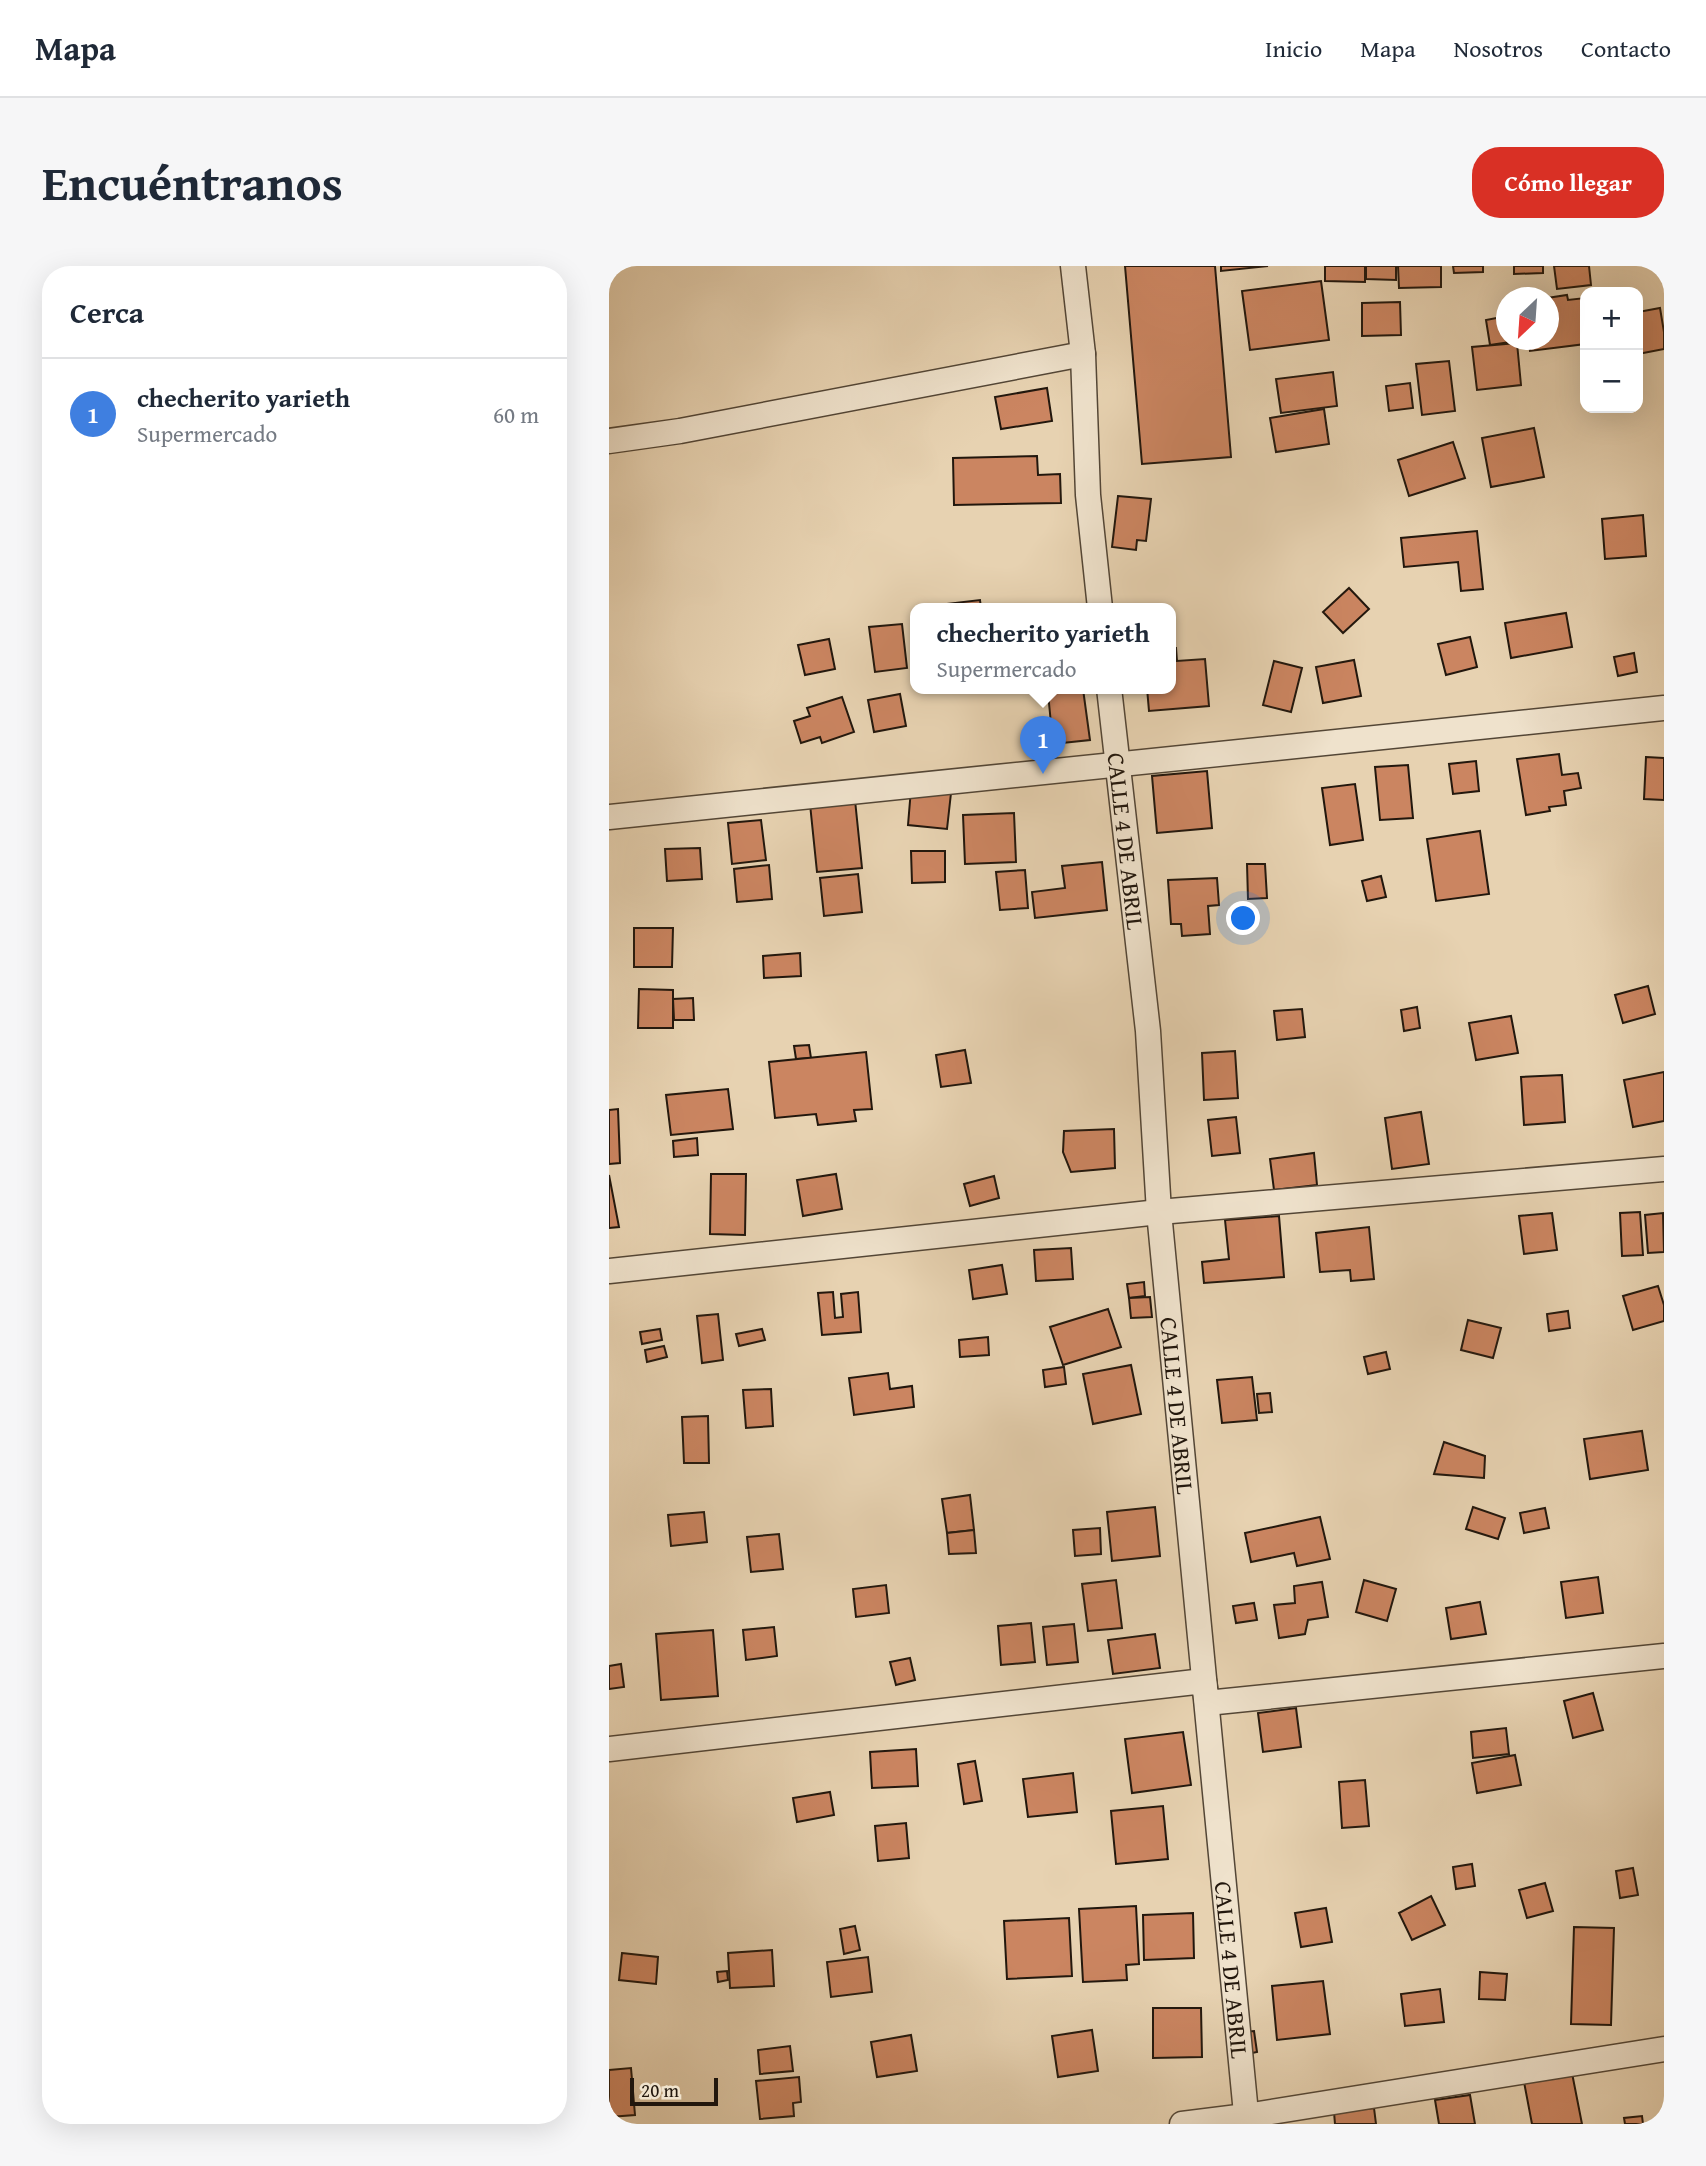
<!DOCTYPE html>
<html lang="es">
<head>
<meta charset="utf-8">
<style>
	body { margin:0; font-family:"Gentium Book Plus",serif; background:#f6f6f7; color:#1f2937 }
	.controls { position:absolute; right:21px; top:21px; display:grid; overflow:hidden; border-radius:14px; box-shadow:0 7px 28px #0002 }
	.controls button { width:63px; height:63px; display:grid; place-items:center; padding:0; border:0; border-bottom:2px solid #e0e1e3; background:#fff; color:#1f2937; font:35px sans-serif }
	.compass { position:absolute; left:887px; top:21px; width:63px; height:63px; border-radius:50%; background:#fff; box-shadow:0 7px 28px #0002; rotate:205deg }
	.scale { position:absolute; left:21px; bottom:18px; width:88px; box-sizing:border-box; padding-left:7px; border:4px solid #22170d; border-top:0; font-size:19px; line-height:24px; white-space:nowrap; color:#22170d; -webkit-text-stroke:5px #efe2cc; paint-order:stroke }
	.you { position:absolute; left:635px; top:653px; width:24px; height:24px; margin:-18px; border:5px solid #fff; border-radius:50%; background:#1a73e8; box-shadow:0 0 0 10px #1a73e833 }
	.badge { display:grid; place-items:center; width:46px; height:46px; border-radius:50%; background:#d93025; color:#fff; font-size:23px; font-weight:700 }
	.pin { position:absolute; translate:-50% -58px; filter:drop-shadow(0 2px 4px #0008) }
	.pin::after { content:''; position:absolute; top:37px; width:24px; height:21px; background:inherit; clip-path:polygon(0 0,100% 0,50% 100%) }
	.popup { position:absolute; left:301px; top:337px; width:266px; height:91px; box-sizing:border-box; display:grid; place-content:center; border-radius:14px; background:#fff; filter:drop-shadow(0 2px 5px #0005); font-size:23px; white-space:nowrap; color:#747a83 }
	.popup b { font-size:26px; color:#1f2937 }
	.popup::after { content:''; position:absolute; left:50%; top:100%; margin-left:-14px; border:14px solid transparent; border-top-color:#fff }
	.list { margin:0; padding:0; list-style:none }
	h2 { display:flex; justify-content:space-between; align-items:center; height:91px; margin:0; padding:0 28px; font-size:30px }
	h2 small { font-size:23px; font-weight:400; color:#747a83 }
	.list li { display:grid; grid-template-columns:46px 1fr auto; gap:21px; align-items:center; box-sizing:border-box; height:112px; padding:0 28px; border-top:2px solid #e0e1e3 }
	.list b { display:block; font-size:26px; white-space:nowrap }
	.list p { margin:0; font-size:23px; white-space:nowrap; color:#747a83 }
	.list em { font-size:23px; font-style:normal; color:#747a83 }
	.map { position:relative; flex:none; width:1055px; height:1858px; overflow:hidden; border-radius:28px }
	header { display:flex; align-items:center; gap:42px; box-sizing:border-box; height:98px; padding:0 35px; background:#fff; border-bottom:2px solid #e0e1e3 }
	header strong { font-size:33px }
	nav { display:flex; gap:38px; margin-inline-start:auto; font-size:24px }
	.intro { display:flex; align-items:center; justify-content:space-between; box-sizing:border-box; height:168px; padding:0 42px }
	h1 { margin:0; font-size:49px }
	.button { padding:18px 32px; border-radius:28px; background:#d93025; color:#fff; font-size:24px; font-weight:700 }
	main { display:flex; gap:42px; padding:0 42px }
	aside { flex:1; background:#fff; border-radius:28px; box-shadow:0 7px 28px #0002 }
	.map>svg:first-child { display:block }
</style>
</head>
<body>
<header>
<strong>Mapa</strong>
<nav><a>Inicio</a><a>Mapa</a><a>Nosotros</a><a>Contacto</a></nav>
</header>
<div class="intro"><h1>Encuéntranos</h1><a class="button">Cómo llegar</a></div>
<main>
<aside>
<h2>Cerca<small></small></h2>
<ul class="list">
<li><span class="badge" style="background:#3f7fe0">1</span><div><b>checherito yarieth</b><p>Supermercado</p></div><em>60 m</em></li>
</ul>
</aside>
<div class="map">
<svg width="1055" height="1858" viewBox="0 0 1055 1858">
	<rect width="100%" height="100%" fill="#e7d2b1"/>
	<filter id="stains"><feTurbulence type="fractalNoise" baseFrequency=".00286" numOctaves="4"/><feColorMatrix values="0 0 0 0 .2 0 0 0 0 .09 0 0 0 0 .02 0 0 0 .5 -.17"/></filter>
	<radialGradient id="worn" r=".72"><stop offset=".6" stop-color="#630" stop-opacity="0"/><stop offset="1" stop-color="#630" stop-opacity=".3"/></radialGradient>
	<g fill="#cb8561" stroke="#22170d" stroke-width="2">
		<polygon points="516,0 606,0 622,191 533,198"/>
		<polygon points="612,0 659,0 612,5"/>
		<polygon points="716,0 756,0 756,16 716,15"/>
		<polygon points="757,0 787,0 787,14 757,13"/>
		<polygon points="789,0 832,0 832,21 790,22"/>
		<polygon points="844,0 874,0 874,6 845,7"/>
		<polygon points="905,0 934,0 934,7 905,8"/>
		<polygon points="945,0 980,0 982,19 948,23"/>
		<polygon points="712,15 720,74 641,84 633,25"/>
		<polygon points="958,29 959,34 976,32 976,78 921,85 920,74 940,74 940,32 938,32"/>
		<polygon points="791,36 792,69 753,70 753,37"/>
		<polygon points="1051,42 1055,66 1055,83 1029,88 1029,46"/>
		<polygon points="898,50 898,74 908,75 881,79 877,54"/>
		<polygon points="908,77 912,119 868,124 863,81"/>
		<polygon points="840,95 846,145 813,149 807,98"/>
		<polygon points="724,106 728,140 672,147 667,113"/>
		<polygon points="801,117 804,142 780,145 777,120"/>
		<polygon points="438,122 443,155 392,163 386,131"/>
		<polygon points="715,143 720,178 667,186 661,152"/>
		<polygon points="925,162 935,211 882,221 873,172"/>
		<polygon points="844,176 856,212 800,230 789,194"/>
		<polygon points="428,190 429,209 451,208 452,237 345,239 344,192"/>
		<polygon points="509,230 542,233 537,275 528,274 527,284 503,281"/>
		<polygon points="1034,249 1037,290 996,293 993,253"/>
		<polygon points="868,265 874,323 852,325 849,296 795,301 792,272"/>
		<polygon points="740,322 760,343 734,367 714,346"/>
		<polygon points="371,334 372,342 321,342 320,340"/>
		<polygon points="957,347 963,381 902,392 896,357"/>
		<polygon points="293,358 298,402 266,406 260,361"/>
		<polygon points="861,371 868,401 837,409 829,378"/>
		<polygon points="220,373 226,403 196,409 189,379"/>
		<polygon points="562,382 567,382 568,395 596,393 600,440 540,445 538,422 562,422"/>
		<polygon points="1025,387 1028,406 1009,410 1005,391"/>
		<polygon points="745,394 752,430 714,437 707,401"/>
		<polygon points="665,395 693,402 682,446 654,439"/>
		<polygon points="474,423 481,474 444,478 439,427"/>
		<polygon points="291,428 297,460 265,466 259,434"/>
		<polygon points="233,431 245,466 213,477 211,471 192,477 185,455 201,450 198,442"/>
		<polygon points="950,488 953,509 969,507 972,522 955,525 957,539 940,541 941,545 917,549 908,493"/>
		<polygon points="1037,491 1055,492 1055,534 1035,533"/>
		<polygon points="867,495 870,525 844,528 840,498"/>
		<polygon points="799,499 804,552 771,554 766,501"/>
		<polygon points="598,505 603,562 548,567 543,510"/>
		<polygon points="746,518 754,574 721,579 713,522"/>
		<polygon points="302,523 342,527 338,563 299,559"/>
		<polygon points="246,534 253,602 208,606 201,538"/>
		<polygon points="405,547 407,596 356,598 354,549"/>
		<polygon points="152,554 157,594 123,598 119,557"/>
		<polygon points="871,565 880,628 827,635 818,573"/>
		<polygon points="91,582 93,613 58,615 56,583"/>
		<polygon points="302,585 336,585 336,616 303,617"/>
		<polygon points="493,596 498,644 426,652 423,626 456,622 453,600"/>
		<polygon points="638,598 656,598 658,632 639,633"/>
		<polygon points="160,599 163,633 128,636 125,603"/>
		<polygon points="416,604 419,642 391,644 387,606"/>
		<polygon points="249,608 253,646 215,650 211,612"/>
		<polygon points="772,610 777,631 758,635 753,615"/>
		<polygon points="608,612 610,639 599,640 601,668 573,670 572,658 562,658 559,614"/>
		<polygon points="25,662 64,662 63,701 25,701"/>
		<polygon points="191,687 192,710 155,712 154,690"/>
		<polygon points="1039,720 1046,748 1014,757 1006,729"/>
		<polygon points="30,723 64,724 64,762 29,762"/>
		<polygon points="84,732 85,754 65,754 64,733"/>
		<polygon points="808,741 811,762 795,765 792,744"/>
		<polygon points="693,743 696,771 668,774 665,745"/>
		<polygon points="902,750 909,787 867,794 860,757"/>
		<polygon points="200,779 202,792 187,793 185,780"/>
		<polygon points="356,784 362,817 332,821 327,789"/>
		<polygon points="626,785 629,832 595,834 593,787"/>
		<polygon points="257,786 263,843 245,844 247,855 209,859 207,848 166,852 160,796"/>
		<polygon points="1055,806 1055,855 1024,861 1015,814"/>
		<polygon points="953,809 956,856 915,859 912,811"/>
		<polygon points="119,823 124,863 62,869 57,829"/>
		<polygon points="9,843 11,897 0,898 0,844"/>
		<polygon points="812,846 820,898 783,903 776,852"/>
		<polygon points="627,851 631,887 603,890 599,854"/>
		<polygon points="505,863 506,902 462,906 454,886 455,865"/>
		<polygon points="88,872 89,889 65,891 64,875"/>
		<polygon points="705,887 708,919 665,924 661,893"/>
		<polygon points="102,908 137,908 136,969 101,968"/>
		<polygon points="227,908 233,943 194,950 188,914"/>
		<polygon points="0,909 10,961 0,962"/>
		<polygon points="385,910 390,932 361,940 355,918"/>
		<polygon points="1031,946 1034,989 1013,990 1011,947"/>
		<polygon points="943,947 948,984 915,988 910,950"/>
		<polygon points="1054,947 1055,986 1039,987 1036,949"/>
		<polygon points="670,950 675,1011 595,1017 593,996 620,993 616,954"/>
		<polygon points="760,961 765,1013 742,1015 741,1004 711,1006 707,967"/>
		<polygon points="462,982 464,1013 427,1015 425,984"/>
		<polygon points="393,999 398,1028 364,1033 360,1004"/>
		<polygon points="535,1016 536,1030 520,1032 518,1018"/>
		<polygon points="1049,1020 1055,1039 1055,1055 1024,1064 1014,1030"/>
		<polygon points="224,1026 226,1052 234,1051 232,1028 249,1026 252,1066 213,1069 209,1027"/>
		<polygon points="541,1031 543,1051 522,1052 520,1032"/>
		<polygon points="499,1043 512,1081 454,1099 441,1061"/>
		<polygon points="959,1045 961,1062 940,1065 938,1048"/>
		<polygon points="109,1048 114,1094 93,1097 88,1050"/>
		<polygon points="859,1054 892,1062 884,1092 852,1084"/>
		<polygon points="51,1063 53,1074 33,1078 31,1066"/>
		<polygon points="153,1063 156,1074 130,1080 127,1068"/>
		<polygon points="379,1071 380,1089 351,1091 350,1074"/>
		<polygon points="55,1080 58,1091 38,1096 36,1084"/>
		<polygon points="777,1086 781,1103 759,1108 755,1091"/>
		<polygon points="522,1099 532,1148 484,1158 474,1108"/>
		<polygon points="455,1101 457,1118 436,1121 434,1104"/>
		<polygon points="279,1107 281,1123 303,1120 305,1141 245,1149 240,1112"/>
		<polygon points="643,1111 648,1154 613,1157 608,1114"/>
		<polygon points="162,1123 164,1160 137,1162 134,1124"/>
		<polygon points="661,1127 663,1146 650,1147 648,1128"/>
		<polygon points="99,1150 100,1197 75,1197 73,1151"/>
		<polygon points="1033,1165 1039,1204 981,1213 975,1173"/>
		<polygon points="835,1176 876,1190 875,1212 825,1208"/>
		<polygon points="361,1229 365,1264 338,1267 333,1233"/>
		<polygon points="546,1241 551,1290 503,1295 498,1246"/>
		<polygon points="864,1241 896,1252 889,1273 857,1263"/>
		<polygon points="936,1242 940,1262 915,1267 911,1247"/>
		<polygon points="95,1246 98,1276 62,1280 59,1249"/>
		<polygon points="711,1251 721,1293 688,1300 685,1287 642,1296 636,1267"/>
		<polygon points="491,1262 492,1288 466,1290 464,1264"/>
		<polygon points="365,1264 367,1287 340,1288 338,1267"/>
		<polygon points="170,1268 174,1303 142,1306 138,1271"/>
		<polygon points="989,1311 994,1347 957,1352 952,1316"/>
		<polygon points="507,1314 513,1362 479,1365 473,1318"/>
		<polygon points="755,1314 787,1323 778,1355 747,1346"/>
		<polygon points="713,1316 719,1351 699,1354 696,1368 670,1372 665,1339 686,1337 685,1320"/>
		<polygon points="277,1319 280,1347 247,1351 244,1323"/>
		<polygon points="871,1336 877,1368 842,1373 837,1342"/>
		<polygon points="645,1337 648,1354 627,1357 624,1340"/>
		<polygon points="422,1357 426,1396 392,1399 389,1360"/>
		<polygon points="465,1358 469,1396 438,1399 434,1361"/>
		<polygon points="165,1361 168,1390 137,1394 134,1364"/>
		<polygon points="104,1364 109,1430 52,1434 47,1368"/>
		<polygon points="546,1368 551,1402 504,1408 499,1374"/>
		<polygon points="301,1392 306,1414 287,1419 281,1396"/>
		<polygon points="12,1398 15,1421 0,1423 0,1400"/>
		<polygon points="984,1427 994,1464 964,1472 955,1435"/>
		<polygon points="687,1442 692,1481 654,1486 649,1447"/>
		<polygon points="897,1462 900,1488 864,1492 862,1466"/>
		<polygon points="574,1466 582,1519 523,1527 516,1473"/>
		<polygon points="307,1483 309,1520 263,1522 261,1486"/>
		<polygon points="906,1489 912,1519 868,1527 863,1497"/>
		<polygon points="366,1495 373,1535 355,1538 349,1498"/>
		<polygon points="464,1507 468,1546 419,1551 414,1513"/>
		<polygon points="756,1514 760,1560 733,1562 730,1516"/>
		<polygon points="221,1526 225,1549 188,1556 184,1532"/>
		<polygon points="554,1540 559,1593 507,1598 502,1545"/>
		<polygon points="297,1557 300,1592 269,1595 266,1560"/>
		<polygon points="863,1598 866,1620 847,1623 844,1601"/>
		<polygon points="1024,1602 1029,1629 1011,1632 1007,1605"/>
		<polygon points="936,1617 944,1645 918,1652 910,1624"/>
		<polygon points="822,1630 836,1659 803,1674 790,1647"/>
		<polygon points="527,1640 530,1698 517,1699 518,1714 474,1716 470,1643"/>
		<polygon points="717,1642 723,1676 692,1681 686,1647"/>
		<polygon points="584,1647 585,1692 535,1694 534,1649"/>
		<polygon points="460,1652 463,1710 398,1713 395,1655"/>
		<polygon points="246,1660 251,1684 235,1688 231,1663"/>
		<polygon points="965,1661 1005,1662 1002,1759 962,1758"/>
		<polygon points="163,1684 165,1720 121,1722 119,1687"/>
		<polygon points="13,1687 49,1691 47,1718 10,1714"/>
		<polygon points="259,1691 263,1726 222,1731 218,1696"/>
		<polygon points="118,1705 119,1714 109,1716 108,1706"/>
		<polygon points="871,1706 898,1708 896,1734 870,1733"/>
		<polygon points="714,1715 721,1768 668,1774 663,1720"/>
		<polygon points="831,1723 835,1756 796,1760 792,1728"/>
		<polygon points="544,1742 592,1742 593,1791 544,1792"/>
		<polygon points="483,1764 489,1805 449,1811 443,1770"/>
		<polygon points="645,1765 648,1786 638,1788 635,1766"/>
		<polygon points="302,1769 308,1805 268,1811 262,1776"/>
		<polygon points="181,1780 184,1805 151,1808 149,1784"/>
		<polygon points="22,1802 26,1849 0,1851 0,1804"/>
		<polygon points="963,1807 973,1858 923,1858 915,1816"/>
		<polygon points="190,1811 192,1836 184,1837 185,1850 151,1853 147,1815"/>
		<polygon points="861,1829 866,1858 830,1858 826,1834"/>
		<polygon points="765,1842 767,1858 726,1858 725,1846"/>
		<polygon points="1033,1850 1034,1858 1016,1858 1015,1852"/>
	</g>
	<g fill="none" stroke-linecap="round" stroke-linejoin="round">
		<defs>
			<g id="street">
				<polyline points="464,0 474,88 479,229 491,342"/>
				<polyline points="0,175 71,165 474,88"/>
				<path id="s1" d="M500,422L539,765L550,946L638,1858"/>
				<polyline points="0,551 1055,442"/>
				<polyline points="0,1005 550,946 1055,903"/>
				<polyline points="0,1483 595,1415 598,1437 1055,1390"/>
				<polyline points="573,1858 637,1850 1055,1783"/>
			</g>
		</defs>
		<use href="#street" stroke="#534636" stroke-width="27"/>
		<use href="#street" stroke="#efe2cc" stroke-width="24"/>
	</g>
	<g text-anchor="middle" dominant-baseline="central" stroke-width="5" stroke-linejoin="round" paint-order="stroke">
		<g font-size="24" fill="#22170d" stroke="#efe2cc">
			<text stroke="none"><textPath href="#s1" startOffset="154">CALLE 4 DE ABRIL</textPath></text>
			<text stroke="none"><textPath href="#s1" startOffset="721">CALLE 4 DE ABRIL</textPath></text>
			<text stroke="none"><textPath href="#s1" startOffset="1288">CALLE 4 DE ABRIL</textPath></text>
		</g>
	</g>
	<rect width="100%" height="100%" filter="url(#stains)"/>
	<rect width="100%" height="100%" fill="url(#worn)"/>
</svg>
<div class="controls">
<button>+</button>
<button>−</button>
</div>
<svg class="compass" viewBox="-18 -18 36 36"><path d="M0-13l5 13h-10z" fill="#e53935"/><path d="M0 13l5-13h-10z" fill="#747a83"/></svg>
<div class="scale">20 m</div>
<div class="you"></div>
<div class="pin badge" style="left:434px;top:508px;background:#3f7fe0">1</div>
<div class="popup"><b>checherito yarieth</b>Supermercado</div>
</div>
</main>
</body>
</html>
